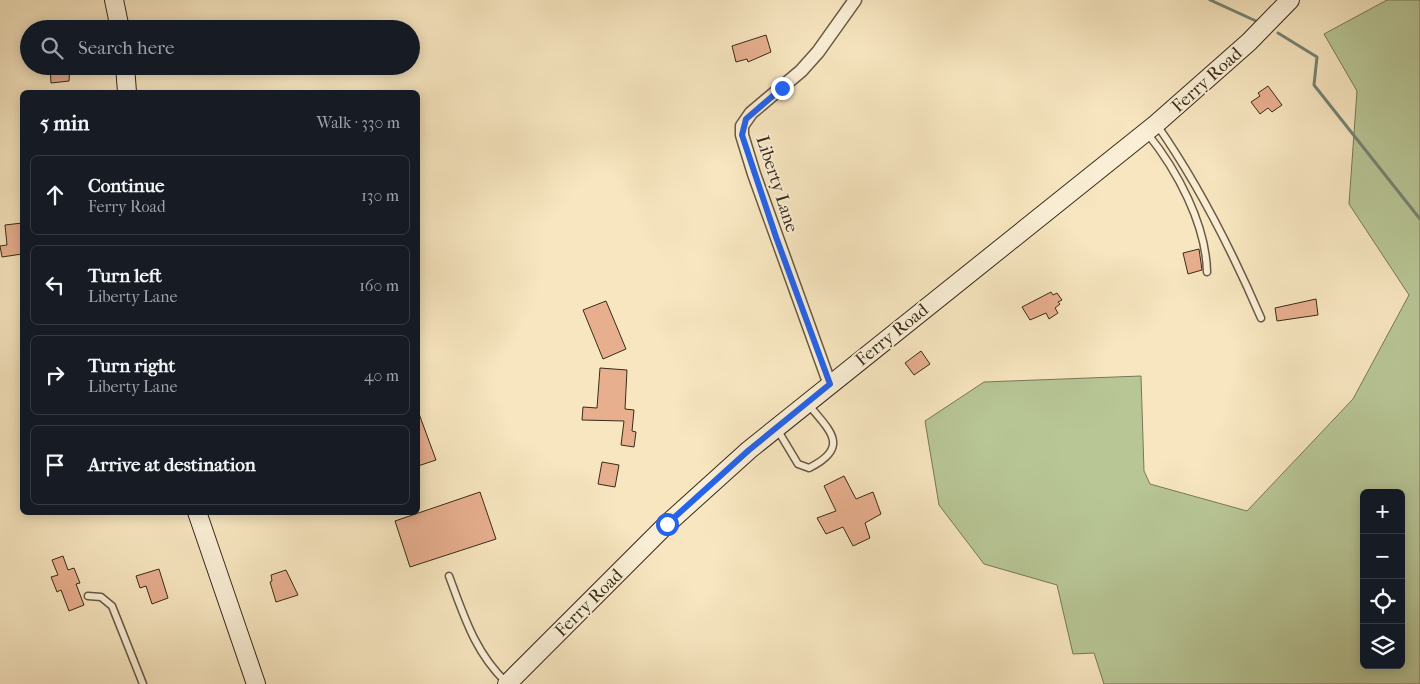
<!DOCTYPE html>
<html lang="en">
<head>
<meta charset="utf-8">
<style>
	body { margin:0; font-family:"IM FELL French Canon",serif; background:#242831; color:#f1f3f6 }
	.controls { position:absolute; right:15px; bottom:15px; display:grid; overflow:hidden; border-radius:8px; box-shadow:0 2px 12px #0003 }
	.controls button { width:45px; height:45px; display:grid; place-items:center; padding:0; border:0; border-bottom:1px solid #363941; background:#171b24; color:#f1f3f6; font:25px sans-serif }
	.stop { position:absolute; width:15px; height:15px; margin:-11px; border:4px solid #2563eb; border-radius:50%; background:#fff }
	.stop.end { background:#2563eb; border-color:#fff; box-shadow:0 1px 5px #0008 }
	.list { margin:0; padding:0; list-style:none }
	h2 { display:flex; justify-content:space-between; align-items:center; height:65px; margin:0; padding:0 20px; font-size:21px }
	h2 small { font-size:16px; font-weight:400; color:#9ea1a6 }
	.list li { display:grid; grid-template-columns:32px 1fr auto; gap:15px; align-items:center; box-sizing:border-box; height:80px; margin:0 10px 10px; padding:0 10px; border:1px solid #363941; border-radius:8px }
	.list b { display:block; font-size:19px; white-space:nowrap }
	.list p { margin:0; font-size:16px; white-space:nowrap; color:#9ea1a6 }
	.list em { font-size:16px; font-style:normal; color:#9ea1a6 }
	.icon { flex:none; width:28px; height:28px; fill:none; stroke:currentColor; stroke-width:2; stroke-linecap:round; stroke-linejoin:round }
	.map { position:relative; flex:none; width:1420px; height:684px; overflow:hidden }
	.search { position:absolute; background:#171b24; box-shadow:0 2px 12px #0003; left:20px; top:20px; width:400px; height:55px; display:flex; align-items:center; gap:12px; box-sizing:border-box; padding:0 18px; border-radius:28px; color:#9ea1a6; font-size:19px }
	.panel { position:absolute; background:#171b24; box-shadow:0 2px 12px #0003; left:20px; top:90px; width:400px; height:425px; border-radius:8px }
	.map>svg:first-child { display:block }
</style>
</head>
<body>
<div class="map">
<svg width="1420" height="684" viewBox="0 0 1420 684">
	<rect width="100%" height="100%" fill="#f7e6c0"/>
	<filter id="stains"><feTurbulence type="fractalNoise" baseFrequency=".004" numOctaves="4"/><feColorMatrix values="0 0 0 0 .2 0 0 0 0 .09 0 0 0 0 .02 0 0 0 .5 -.17"/></filter>
	<radialGradient id="worn" r=".72"><stop offset=".6" stop-color="#630" stop-opacity="0"/><stop offset="1" stop-color="#630" stop-opacity=".3"/></radialGradient>
	<path fill="#b8c696" stroke="#787858" fill-rule="evenodd" d="M1387,0H1420V684H1104L1094,653L1073,654L1057,585L984,564L939,505L925,421L984,382L1141,376L1144,471L1150,484L1247,511L1353,399L1409,295L1349,204L1357,91L1324,34ZM1364,493H1401V665H1364Z"/>
	<g fill="none" stroke-linecap="round" stroke-linejoin="round">
		<g stroke="#758474" stroke-width="3">
			<polyline points="1210,0 1256,21"/>
			<polyline points="1278,33 1317,57 1314,85 1420,219"/>
		</g>
	</g>
	<g fill="#e8af8f" stroke="#392b19">
		<polygon points="766,35 771,52 748,62 747,59 736,62 732,46"/>
		<polygon points="50,66 70,66 69,81 51,83"/>
		<polygon points="1268,86 1282,105 1272,112 1268,108 1260,114 1251,102 1260,96 1258,93"/>
		<polygon points="22,223 22,254 2,257 0,246 7,245 5,225"/>
		<polygon points="1199,249 1202,270 1188,274 1183,253"/>
		<polygon points="1051,292 1053,295 1057,293 1062,300 1058,302 1060,304 1055,308 1058,313 1049,319 1046,313 1030,320 1022,307"/>
		<polygon points="1316,299 1318,315 1277,321 1275,308"/>
		<polygon points="606,301 626,349 603,359 583,310"/>
		<polygon points="921,351 930,364 914,375 905,363"/>
		<polygon points="600,368 627,370 625,409 634,410 632,431 636,432 634,447 621,445 624,421 582,420 583,407 597,408"/>
		<polygon points="418,411 436,460 418,466"/>
		<polygon points="602,462 619,465 615,487 598,484"/>
		<polygon points="844,476 856,499 873,492 881,514 865,523 870,538 853,546 843,527 826,534 817,518 836,511 824,486"/>
		<polygon points="480,492 496,539 410,567 395,521"/>
		<polygon points="63,556 68,570 74,568 80,583 76,584 84,605 69,611 61,590 57,592 51,577 58,575 52,560"/>
		<polygon points="159,569 168,598 152,604 146,586 140,588 136,576"/>
		<polygon points="286,570 298,595 276,602 270,582 272,581 271,575"/>
	</g>
	<g fill="none" stroke-linecap="round" stroke-linejoin="round">
		<defs>
			<g id="lane">
				<path d="M1157,125C1199,185 1232,251 1261,318"/>
				<path d="M1147,133C1177,170 1206,224 1207,272"/>
				<path d="M777,429L798,464L809,468C851,447 830,431 808,404"/>
				<path d="M449,576C464,616 475,653 507,683"/>
				<polyline points="88,596 101,597 112,606 143,684"/>
			</g>
			<polyline id="street" points="830,385 754,174 742,135 742,126 751,113 801,71 818,52 855,0"/>
			<g id="secondary">
				<polyline points="114,0 120,29"/>
				<polyline points="125,66 127,92"/>
				<polyline points="197,512 256,684"/>
				<polyline points="507,684 667,524 749,450 1156,124 1249,42 1290,0"/>
			</g>
		</defs>
		<use href="#lane" stroke="#685a43" stroke-width="9"/>
		<use href="#street" stroke="#685a43" stroke-width="15"/>
		<use href="#secondary" stroke="#392b19" stroke-width="20"/>
		<use href="#lane" stroke="#faefd6" stroke-width="6"/>
		<use href="#street" stroke="#faefd6" stroke-width="12"/>
		<use href="#secondary" stroke="#faefd6" stroke-width="18"/>
	</g>
	<g fill="none" stroke-linecap="round" stroke-linejoin="round">
		<polyline stroke="#2563eb" stroke-width="6" points="667,524 749,450 830,384 776,237 742,135 746,119 782,88"/>
	</g>
	<g text-anchor="middle" dominant-baseline="central" stroke-width="4" stroke-linejoin="round" paint-order="stroke">
		<g font-size="18" fill="#392b19" stroke="#faefd6">
			<text transform="translate(1207 80) rotate(-42)">Ferry Road</text>
			<text transform="translate(777 184) rotate(72)">Liberty Lane</text>
			<text transform="translate(892 335) rotate(-39)">Ferry Road</text>
			<text transform="translate(589 603) rotate(-45)">Ferry Road</text>
		</g>
	</g>
	<rect width="100%" height="100%" filter="url(#stains)"/>
	<rect width="100%" height="100%" fill="url(#worn)"/>
</svg>
<div class="controls">
<button>+</button>
<button>−</button>
<button><svg class="icon" aria-label="locate" viewBox="0 0 24 24"><circle cx="12" cy="12" r="6"/><path d="M12 2v4M12 18v4M2 12h4M18 12h4"/></svg></button>
<button><svg class="icon" aria-label="layers" viewBox="0 0 24 24"><path d="M12 4l9 5-9 5-9-5zM3 14l9 5 9-5"/></svg></button>
</div>
<div class="stop" style="left:667px;top:524px"></div>
<div class="stop end" style="left:782px;top:88px"></div>
<div class="search"><svg class="icon" aria-label="search" viewBox="0 0 24 24"><circle cx="10" cy="10" r="6"/><path d="M15 15l6 6"/></svg>Search here</div>
<section class="panel">
<h2>5 min<small>Walk · 330 m</small></h2>
<ul class="list">
<li><svg class="icon" aria-label="ahead" viewBox="0 0 24 24"><path d="M12 20V5M6 11l6-6 6 6"/></svg><div><b>Continue</b><p>Ferry Road</p></div><em>130 m</em></li>
<li><svg class="icon" aria-label="left" viewBox="0 0 24 24"><path d="M17 20v-9H6M10 6l-5 5 5 5"/></svg><div><b>Turn left</b><p>Liberty Lane</p></div><em>160 m</em></li>
<li><svg class="icon" aria-label="right" viewBox="0 0 24 24"><path d="M7 20v-9h11M14 6l5 5-5 5"/></svg><div><b>Turn right</b><p>Liberty Lane</p></div><em>40 m</em></li>
<li><svg class="icon" aria-label="arrive" viewBox="0 0 24 24"><path d="M6 21V4h12l-3 4 3 4H6"/></svg><div><b>Arrive at destination</b></div></li>
</ul>
</section>
</div>
</body>
</html>
